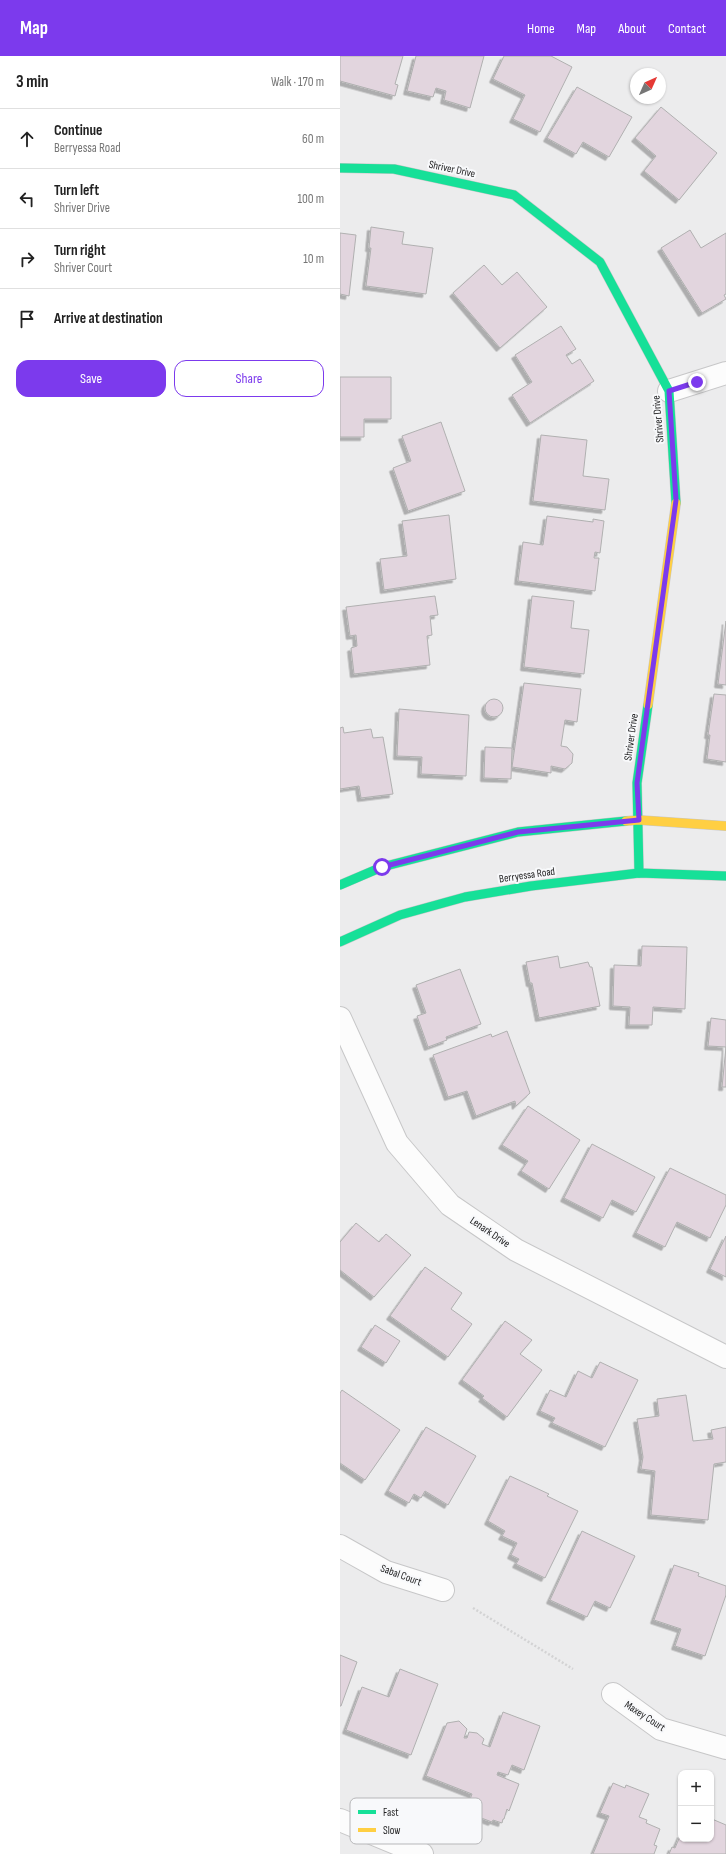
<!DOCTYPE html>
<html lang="en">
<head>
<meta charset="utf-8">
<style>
	body { margin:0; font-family:"Sofia Sans Condensed",sans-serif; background:#f6f6f6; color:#222 }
	.controls { position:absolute; right:12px; bottom:12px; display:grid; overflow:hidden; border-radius:8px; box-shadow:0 1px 3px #0004 }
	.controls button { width:36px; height:36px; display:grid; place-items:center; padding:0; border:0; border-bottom:1px solid #e0e0e0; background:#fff; color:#222; font:20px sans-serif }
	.compass { position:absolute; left:290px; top:12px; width:36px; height:36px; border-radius:50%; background:#fff; box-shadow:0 1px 3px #0004; rotate:45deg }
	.stop { position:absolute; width:12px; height:12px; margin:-9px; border:3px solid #7c3aed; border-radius:50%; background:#fff }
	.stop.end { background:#7c3aed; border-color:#fff; box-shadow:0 1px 4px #0008 }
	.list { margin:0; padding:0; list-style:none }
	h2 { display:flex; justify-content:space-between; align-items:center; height:52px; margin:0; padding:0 16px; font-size:17px }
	h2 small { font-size:13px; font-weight:400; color:#767676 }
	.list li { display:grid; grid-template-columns:26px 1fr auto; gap:12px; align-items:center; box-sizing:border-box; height:60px; padding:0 16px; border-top:1px solid #e0e0e0 }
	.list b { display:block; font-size:15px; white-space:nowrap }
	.list p { margin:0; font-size:13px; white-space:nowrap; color:#767676 }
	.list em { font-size:13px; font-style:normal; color:#767676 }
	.actions { display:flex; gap:8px; padding:12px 16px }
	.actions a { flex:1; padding:9px 0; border:1px solid #7c3aed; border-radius:12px; text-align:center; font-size:14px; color:#7c3aed }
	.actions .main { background:#7c3aed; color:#fff }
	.icon { flex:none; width:22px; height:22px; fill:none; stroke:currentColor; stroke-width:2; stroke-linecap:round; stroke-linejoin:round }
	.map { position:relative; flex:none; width:386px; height:1798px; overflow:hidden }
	header { display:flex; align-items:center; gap:24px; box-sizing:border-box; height:56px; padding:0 20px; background:#7c3aed; color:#fff }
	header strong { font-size:19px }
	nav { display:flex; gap:22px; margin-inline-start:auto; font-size:14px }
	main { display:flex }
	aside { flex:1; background:#fff }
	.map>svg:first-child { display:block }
</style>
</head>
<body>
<header>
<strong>Map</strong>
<nav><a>Home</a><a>Map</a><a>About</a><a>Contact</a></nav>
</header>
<main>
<aside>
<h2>3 min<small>Walk · 170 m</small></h2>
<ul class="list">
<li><svg class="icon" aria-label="ahead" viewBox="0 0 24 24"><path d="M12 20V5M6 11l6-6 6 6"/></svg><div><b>Continue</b><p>Berryessa Road</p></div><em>60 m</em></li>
<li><svg class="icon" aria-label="left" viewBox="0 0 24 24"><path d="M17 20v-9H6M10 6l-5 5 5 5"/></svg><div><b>Turn left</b><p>Shriver Drive</p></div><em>100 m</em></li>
<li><svg class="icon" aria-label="right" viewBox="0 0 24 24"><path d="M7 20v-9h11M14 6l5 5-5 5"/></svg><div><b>Turn right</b><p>Shriver Court</p></div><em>10 m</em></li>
<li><svg class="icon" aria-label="arrive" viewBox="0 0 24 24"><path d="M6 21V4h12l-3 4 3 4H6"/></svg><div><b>Arrive at destination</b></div></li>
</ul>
<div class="actions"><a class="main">Save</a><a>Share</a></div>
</aside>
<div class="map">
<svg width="386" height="1798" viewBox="0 0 386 1798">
	<defs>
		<filter id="shadow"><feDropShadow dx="-3.5" dy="3.5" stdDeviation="0" flood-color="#0004"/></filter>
	</defs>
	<rect width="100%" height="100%" fill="#ececed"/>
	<g fill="#e2d5de" stroke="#b0b0b0" filter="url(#shadow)">
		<polygon points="0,0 63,0 55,28 58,29 55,40 0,25"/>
		<polygon points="76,0 144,0 130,52 104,44 106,35 96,32 93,41 67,35"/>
		<polygon points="164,0 211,0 232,11 200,76 173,63 185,39 153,23"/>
		<polygon points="237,31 292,61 269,101 243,86 236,98 207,82"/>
		<polygon points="321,51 377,97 339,144 304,115 316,100 295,82"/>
		<polygon points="31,171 64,176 62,188 93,192 86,238 26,230 31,192 29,192"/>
		<polygon points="350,174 361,192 386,177 386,238 384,239 386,243 362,257 321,192"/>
		<polygon points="0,177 16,179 9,240 0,238"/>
		<polygon points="144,209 162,229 177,216 207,251 160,292 113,237"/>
		<polygon points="221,270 236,293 226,299 232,308 240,303 254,325 190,367 172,339 192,326 175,299"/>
		<polygon points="0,321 51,321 51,363 24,363 24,381 0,381"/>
		<polygon points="101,366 125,435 68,455 53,412 71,405 62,380"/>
		<polygon points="201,379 247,384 243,420 269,423 265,454 193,445"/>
		<polygon points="109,459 116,523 44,534 40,503 67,500 62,465"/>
		<polygon points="207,460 253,466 253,463 264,465 260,497 255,496 254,502 259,502 255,535 178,525 183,486 203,489"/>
		<polygon points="95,540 98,559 90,560 92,579 87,580 90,609 14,618 11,592 17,590 16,579 10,580 6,551"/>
		<polygon points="192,540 234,545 231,572 249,574 244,618 184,611"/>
		<polygon points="386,565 386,629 378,628"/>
		<polygon points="184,627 241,633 237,666 225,664 221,690 227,691 233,698 232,707 225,713 211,710 211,717 172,711"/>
		<polygon points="374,638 386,639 386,706 367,703 370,679 368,679"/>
		<circle cx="154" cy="652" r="9"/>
		<polygon points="59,653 129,659 126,720 81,718 82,701 57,700"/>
		<polygon points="3,671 4,677 31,673 33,682 43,681 53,738 21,742 19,730 0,733 0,672"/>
		<polygon points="145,691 172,692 171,723 144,722"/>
		<polygon points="302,890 347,891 345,953 313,951 312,969 289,969 290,951 273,950 274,909 301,910"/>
		<polygon points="218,900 220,912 248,906 250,911 252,911 260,950 199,962 192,927 190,927 186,906"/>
		<polygon points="120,913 141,968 106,981 107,984 88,991 77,960 86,957 76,929"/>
		<polygon points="371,962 386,964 386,1031 382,1031 386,991 368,990"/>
		<polygon points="167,975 190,1037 176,1050 175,1045 136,1060 127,1035 108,1041 93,999 151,978 152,981"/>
		<polygon points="188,1050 240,1084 209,1133 181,1115 188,1105 162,1089"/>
		<polygon points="252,1088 315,1121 296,1156 272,1144 263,1162 224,1142"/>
		<polygon points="330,1112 386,1139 386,1149 370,1182 337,1166 325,1191 296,1177"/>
		<polygon points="16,1167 39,1186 46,1178 71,1199 34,1241 0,1214 0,1186"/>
		<polygon points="386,1180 386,1221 370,1213"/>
		<polygon points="85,1211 122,1237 111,1253 132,1268 108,1301 50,1260"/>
		<polygon points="165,1265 192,1284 180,1298 202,1314 167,1361 142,1342 144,1340 122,1324"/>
		<polygon points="35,1269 60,1285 46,1307 21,1291"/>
		<polygon points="260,1306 298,1324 265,1391 212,1367 215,1362 200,1355 210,1334 226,1341 238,1315 252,1322"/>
		<polygon points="2,1334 60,1374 25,1424 0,1407 0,1337"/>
		<polygon points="346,1339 353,1385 373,1383 371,1374 386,1371 386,1406 374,1408 368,1464 311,1459 315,1415 301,1413 303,1401 297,1363 319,1360 317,1343"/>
		<polygon points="86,1371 136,1400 108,1449 85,1435 81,1442 74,1438 69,1447 48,1435"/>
		<polygon points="170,1420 209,1438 207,1440 238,1455 205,1522 176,1508 179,1503 171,1499 177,1487 162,1480 165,1475 148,1465"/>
		<polygon points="242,1475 295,1500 270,1552 255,1545 247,1561 210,1544"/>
		<polygon points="334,1509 359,1517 358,1520 386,1530 386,1539 365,1600 335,1590 341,1573 314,1564"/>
		<polygon points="0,1599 17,1606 1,1650 0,1650"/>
		<polygon points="60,1613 98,1628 71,1699 6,1674 22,1631 49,1641"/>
		<polygon points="163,1656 200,1670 184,1714 172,1709 168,1719 158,1716 157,1719 179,1728 169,1755 167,1753 164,1763 163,1763 162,1767 153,1764 152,1766 136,1760 138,1756 127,1752 132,1738 86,1720 107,1667 119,1665 127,1673 124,1682 127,1682 129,1676 137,1677 144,1683 142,1688 150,1691"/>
		<polygon points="273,1727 285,1732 286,1729 309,1738 299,1761 307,1764 306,1767 320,1773 314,1789 317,1790 314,1798 253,1798 269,1760 260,1757"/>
		<polygon points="372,1763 386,1769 386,1798 329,1798 332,1791 335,1792 341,1778 341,1783 371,1783"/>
	</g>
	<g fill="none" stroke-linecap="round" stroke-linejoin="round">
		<defs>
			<g id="street">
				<polyline points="329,335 386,317"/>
				<polyline points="0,962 57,1087 110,1149 176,1194 386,1301"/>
				<polyline points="0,1490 46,1516 103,1534"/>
				<polyline points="273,1638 321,1673 386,1692"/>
				<polyline points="0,1764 82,1798"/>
			</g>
			<g id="fast">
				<polyline points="0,112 54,113 174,139 260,206 329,335 336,447"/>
				<polyline points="299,817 297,727 308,649"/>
				<polyline points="0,829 42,811 178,776 286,765"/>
				<polyline points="0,886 60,859 125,841 191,830 299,817 386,820"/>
			</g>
			<g id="slow">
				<polyline points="308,649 336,447"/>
				<polyline points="286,765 299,764 386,770"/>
			</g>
		</defs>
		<use href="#street" stroke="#c7c7c8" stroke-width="24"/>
		<use href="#fast" stroke="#c7c7c8" stroke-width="10"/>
		<use href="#slow" stroke="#c7c7c8" stroke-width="10"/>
		<polyline stroke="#d3d3d4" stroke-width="2.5" stroke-dasharray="2 2" stroke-linecap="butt" points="133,1552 233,1613"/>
		<use href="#street" stroke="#fcfcfc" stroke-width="22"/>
		<use href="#fast" stroke="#16e098" stroke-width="9"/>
		<use href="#slow" stroke="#ffcf43" stroke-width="9"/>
	</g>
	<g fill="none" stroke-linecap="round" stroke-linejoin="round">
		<polyline stroke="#7c3aed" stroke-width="5" points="42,811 178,776 299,764 297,727 336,444 329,335 357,326"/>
	</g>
	<g text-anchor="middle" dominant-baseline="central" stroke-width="4" stroke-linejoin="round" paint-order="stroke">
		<g font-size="11" fill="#1e1e1f" stroke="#f8f9fb">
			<text transform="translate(112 113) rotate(12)">Shriver Drive</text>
			<text transform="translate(318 363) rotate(-95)">Shriver Drive</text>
			<text transform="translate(291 681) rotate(-82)">Shriver Drive</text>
			<text transform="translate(187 819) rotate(-8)">Berryessa Road</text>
			<text transform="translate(150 1176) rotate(34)">Lenark Drive</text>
			<text transform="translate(61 1519) rotate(20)">Sabal Court</text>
			<text transform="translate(305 1660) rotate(33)">Maxey Court</text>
		</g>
	</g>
	<rect x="10" y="1742" width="132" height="46" rx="6" fill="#f8f9fb" stroke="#b7b7b9" stroke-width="1"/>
	<rect x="18" y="1754" width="18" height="4" fill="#16e098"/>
	<rect x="18" y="1772" width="18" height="4" fill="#ffcf43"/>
	<g font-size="11" fill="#1e1e1f">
		<text x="43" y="1760">Fast</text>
		<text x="43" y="1778">Slow</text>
	</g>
</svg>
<div class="controls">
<button>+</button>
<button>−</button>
</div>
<svg class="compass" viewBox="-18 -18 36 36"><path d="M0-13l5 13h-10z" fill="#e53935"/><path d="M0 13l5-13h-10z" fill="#767676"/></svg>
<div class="stop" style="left:42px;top:811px"></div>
<div class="stop end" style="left:357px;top:326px"></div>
</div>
</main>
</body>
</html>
